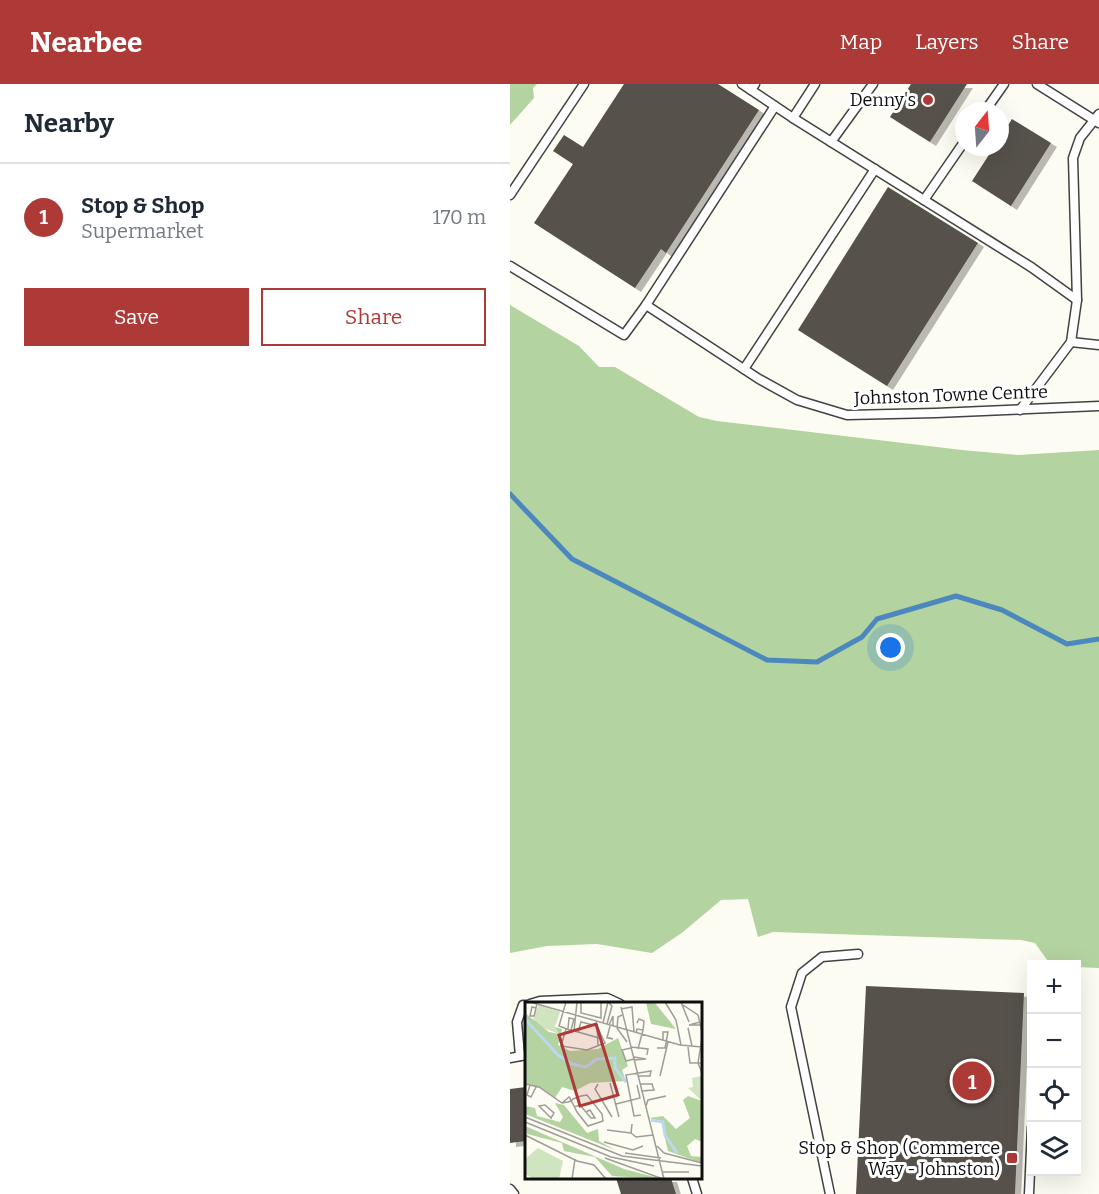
<!DOCTYPE html>
<html lang="en">
<head>
<meta charset="utf-8">
<style>
	body { margin:0; font-family:Bitter,serif; background:#f2f2f3; color:#1f2937 }
	.controls { position:absolute; right:18px; bottom:18px; display:grid; overflow:hidden; border-radius:0px; box-shadow:0 6px 24px #0002 }
	.controls button { width:54px; height:54px; display:grid; place-items:center; padding:0; border:0; border-bottom:2px solid #e0e1e3; background:#fff; color:#1f2937; font:30px sans-serif }
	.compass { position:absolute; left:445px; top:18px; width:54px; height:54px; border-radius:50%; background:#fff; box-shadow:0 6px 24px #0002; rotate:17deg }
	.you { position:absolute; left:381px; top:564px; width:21px; height:21px; margin:-15px; border:4px solid #fff; border-radius:50%; background:#1a73e8; box-shadow:0 0 0 9px #1a73e833 }
	.badge { display:grid; place-items:center; width:39px; height:39px; border-radius:50%; background:#ae3a37; color:#fff; font-size:20px; font-weight:700 }
	.pin { position:absolute; translate:-50% -50%; border:3px solid #fff; box-shadow:0 2px 6px #0006 }
	.list { margin:0; padding:0; list-style:none }
	h2 { display:flex; justify-content:space-between; align-items:center; height:78px; margin:0; padding:0 24px; font-size:26px }
	h2 small { font-size:20px; font-weight:400; color:#747a83 }
	.list li { display:grid; grid-template-columns:39px 1fr auto; gap:18px; align-items:center; box-sizing:border-box; height:108px; padding:0 24px; border-top:2px solid #e0e1e3 }
	.list b { display:block; font-size:22px; white-space:nowrap }
	.list p { margin:0; font-size:20px; white-space:nowrap; color:#747a83 }
	.list em { font-size:20px; font-style:normal; color:#747a83 }
	.actions { display:flex; gap:12px; padding:18px 24px }
	.actions a { flex:1; padding:14px 0; border:2px solid #ae3a37; border-radius:0px; text-align:center; font-size:21px; color:#ae3a37 }
	.actions .main { background:#ae3a37; color:#fff }
	.icon { flex:none; width:33px; height:33px; fill:none; stroke:currentColor; stroke-width:2; stroke-linecap:round; stroke-linejoin:round }
	.map { position:relative; flex:none; width:589px; height:1110px; overflow:hidden }
	header { display:flex; align-items:center; gap:36px; box-sizing:border-box; height:84px; padding:0 30px; background:#ae3a37; color:#fff }
	header strong { font-size:28px }
	nav { display:flex; gap:33px; margin-inline-start:auto; font-size:21px }
	main { display:flex }
	aside { flex:1; background:#fff }
	.map>svg:first-child { display:block }
</style>
</head>
<body>
<header>
<strong>Nearbee</strong>
<nav><a>Map</a><a>Layers</a><a>Share</a></nav>
</header>
<main>
<aside>
<h2>Nearby<small></small></h2>
<ul class="list">
<li><span class="badge">1</span><div><b>Stop &amp; Shop</b><p>Supermarket</p></div><em>170 m</em></li>
</ul>
<div class="actions"><a class="main">Save</a><a>Share</a></div>
</aside>
<div class="map">
<svg width="589" height="1110" viewBox="0 0 589 1110">
	<defs>
		<filter id="shadow"><feDropShadow dx="6" dy="4" stdDeviation="0" flood-color="#0004"/></filter>
	</defs>
	<rect width="100%" height="100%" fill="#fdfcf2"/>
	<g fill="#b3d3a0">
		<polygon points="0,0 27,0 23,4 24,14 0,41"/>
		<polygon points="0,221 69,262 89,283 105,283 189,333 207,337 452,366 508,371 589,366 589,884 567,883 566,880 540,880 525,859 511,856 263,848 248,853 238,815 211,816 173,848 142,869 87,860 37,862 0,869"/>
	</g>
	<g fill="none" stroke-linecap="round" stroke-linejoin="round">
		<polyline stroke="#4c88bd" stroke-width="5" points="0,410 62,475 257,576 307,578 352,553 367,535 446,512 492,526 557,560 589,555"/>
	</g>
	<g fill="#56514c" filter="url(#shadow)">
		<polygon points="114,0 208,0 249,26 156,169 151,165 125,204 24,139 63,80 43,67 54,51 73,63"/>
		<polygon points="401,0 457,0 420,58 380,33"/>
		<polygon points="502,35 541,59 501,122 462,97 484,63 490,63 490,54"/>
		<polygon points="378,103 468,159 377,302 288,246"/>
		<polygon points="356,902 514,909 505,1110 346,1110"/>
		<polygon points="16,1003 16,1057 0,1059 0,1005"/>
		<polygon points="106,1094 161,1094 166,1110 111,1110"/>
	</g>
	<g fill="none" stroke-linecap="round" stroke-linejoin="round">
		<defs>
			<g id="service">
				<polyline points="232,0 241,6 245,0"/>
				<polyline points="527,0 589,39"/>
				<polyline points="241,6 283,34 305,0"/>
				<polyline points="475,27 494,0"/>
				<polyline points="283,34 521,183 567,216"/>
				<polyline points="321,58 363,0"/>
				<polyline points="0,111 74,0"/>
				<polyline points="414,116 454,58"/>
				<polyline points="0,182 114,251 136,221 249,295 287,316 337,331 426,329 589,322"/>
				<polyline points="136,221 265,22"/>
				<polyline points="561,258 589,261"/>
				<polyline points="234,285 365,85"/>
				<polyline points="510,326 561,258 567,216 563,74 570,54 589,30"/>
				<polyline points="20,920 30,917 97,914 110,920"/>
				<polyline points="10,972 7,938 13,921 16,921"/>
				<polyline points="0,974 16,971"/>
				<polyline points="182,1094 187,1110"/>
				<polyline points="0,1105 4,1110"/>
				<polyline points="320,1110 281,923 292,889 312,873 348,870"/>
				<polyline points="519,1110 522,1043"/>
			</g>
		</defs>
		<use href="#service" stroke="#424242" stroke-width="11"/>
		<use href="#service" stroke="#fff" stroke-width="8"/>
	</g>
	<g fill="#ae3a37" stroke="#fff" stroke-width="2">
		<circle cx="418" cy="16" r="6"/>
		<rect x="496" y="1068" width="12" height="12" rx="3"/>
	</g>
	<g text-anchor="middle" dominant-baseline="central" stroke-width="6" stroke-linejoin="round" paint-order="stroke">
		<g font-size="18" fill="#0f0f0f" stroke="#fff" text-anchor="end">
			<text x="406" y="16">Denny's</text>
			<text x="490" y="1064">Stop &amp; Shop (Commerce<tspan x="490" dy="21">Way - Johnston)</tspan></text>
		</g>
		<g font-size="18" fill="#0f0f0f" stroke="#fff">
			<text transform="translate(441 311) rotate(-2)">Johnston Towne Centre</text>
		</g>
	</g>
	<g transform="translate(15 918)">
		<rect width="177" height="177" fill="#fdfcf2"/>
		<path d="M14,3L35,10L30,25L34,32L11,23L8,16ZM177,74V99L163,86L168,85L167,76ZM13,146L38,159L34,177H9L0,172V157Z" fill="#d0e4bf"/>
		<path d="M121,0L130,1L151,27L126,22ZM0,11L24,30L34,32L30,25L37,27L33,43L45,49L73,47L93,36L103,64L97,68L101,79L65,81L50,89L37,85L30,96L18,87L0,82ZM163,94L177,99V140L170,137L162,144L166,154L177,155V161L143,149L136,119L124,116L138,114L151,127L165,116L158,98ZM30,101L39,103L62,131L73,127L74,139L90,148L0,112V104L10,106L12,114L35,120L38,115ZM0,124L99,167L137,177L87,174L70,155L39,149L37,141L2,132Z" fill="#b3d3a0"/>
		<path fill="none" stroke="#bcd8ef" stroke-width="3" d="M0,17L33,53L47,62L61,65L72,57L90,56V66L101,80M126,118L138,120L140,133L152,151"/>
		<path fill="none" stroke="#9e9d97" stroke-width="1.5" d="M5,0L155,43L177,45M41,0L34,24L42,27M52,0L49,29L41,27L36,44L62,48L80,41L72,24M56,0V11L76,16V0M140,0L151,18L156,43M156,0L164,20M158,3L173,13L177,29M96,5L139,177M11,6L7,5L5,14H9L12,2M96,7L107,5L109,30M97,13L93,15L92,26L102,40M175,20L164,23H175M78,21L83,0L87,4L82,22M112,21L114,17L119,19L118,28M72,22L73,43M84,23L88,14V24M163,26L167,44M43,27L44,16L49,17L46,28M49,29L53,30L56,20L72,24M53,30L74,36M111,31L112,27L118,28L113,47M84,36L88,37L82,36L85,24M177,37L173,61L177,71M106,45L123,47L122,53M163,45L165,61H177M106,46L97,48L101,59L109,57M132,46H140L143,30H138V38M109,55L121,57L109,58M113,74H125L126,69L101,73L109,114L116,113M135,74L143,40M85,81L94,115M0,82L14,85L37,101L43,100L46,99L48,97L56,94L62,93L77,112L78,119L63,124L52,110L48,102L46,99L45,96L44,95L37,101M73,82L70,87L87,115M115,82H127L129,88L117,89M5,83L2,93L6,95L11,85M91,102L115,96L112,83M20,103L29,111L26,116L14,104ZM121,104L123,98L141,94M49,105L55,103L66,116H70L65,108L61,110M0,115L97,154L177,164M0,120L86,155L129,164M107,122L106,131L111,135L128,133M82,128L106,131M0,133L52,159L69,163L81,177M79,140L108,148L118,144M132,144L139,151L177,161M100,151L136,156M80,156L138,177M137,170H164M47,177L50,157"/>
		<path fill="#ae3a37" fill-opacity="0.15" stroke="#ae3a37" stroke-width="3" d="M71,22L93,93L55,104L34,33Z"/>
		<rect width="177" height="177" fill="none" stroke="#0f0f0f" stroke-width="3"/>
	</g>
</svg>
<div class="controls">
<button>+</button>
<button>−</button>
<button><svg class="icon" aria-label="locate" viewBox="0 0 24 24"><circle cx="12" cy="12" r="6"/><path d="M12 2v4M12 18v4M2 12h4M18 12h4"/></svg></button>
<button><svg class="icon" aria-label="layers" viewBox="0 0 24 24"><path d="M12 4l9 5-9 5-9-5zM3 14l9 5 9-5"/></svg></button>
</div>
<svg class="compass" viewBox="-18 -18 36 36"><path d="M0-13l5 13h-10z" fill="#e53935"/><path d="M0 13l5-13h-10z" fill="#747a83"/></svg>
<div class="you"></div>
<div class="pin badge" style="left:462px;top:997px">1</div>
</div>
</main>
</body>
</html>
